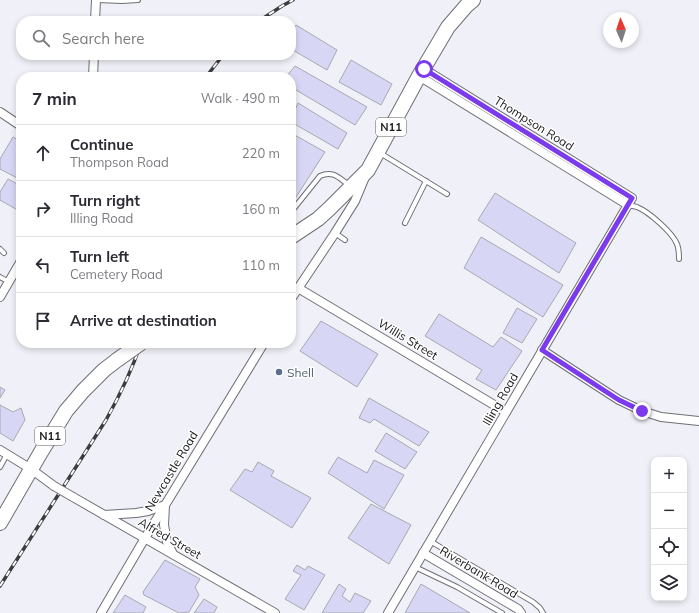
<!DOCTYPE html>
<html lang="en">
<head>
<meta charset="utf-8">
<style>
	body { margin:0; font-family:Mulish,sans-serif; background:#f7f7f7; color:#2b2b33 }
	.controls { position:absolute; right:12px; bottom:12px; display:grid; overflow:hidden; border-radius:8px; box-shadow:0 2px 6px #0003 }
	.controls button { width:36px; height:36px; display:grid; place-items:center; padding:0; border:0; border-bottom:1px solid #e1e1e2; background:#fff; color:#2b2b33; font:20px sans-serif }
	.compass { position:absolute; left:603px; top:12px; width:36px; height:36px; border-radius:50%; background:#fff; box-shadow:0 2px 6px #0003; rotate:357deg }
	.stop { position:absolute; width:12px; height:12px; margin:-9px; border:3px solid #7c3aed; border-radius:50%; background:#fff }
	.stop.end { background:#7c3aed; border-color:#fff; box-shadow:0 1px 4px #0008 }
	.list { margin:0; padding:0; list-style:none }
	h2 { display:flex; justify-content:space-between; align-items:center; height:52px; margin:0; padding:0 16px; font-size:17px }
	h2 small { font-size:13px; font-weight:400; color:#7c7c81 }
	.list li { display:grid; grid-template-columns:26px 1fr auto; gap:12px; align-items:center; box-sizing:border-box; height:56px; padding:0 16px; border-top:1px solid #e1e1e2 }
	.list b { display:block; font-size:15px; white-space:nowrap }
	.list p { margin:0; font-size:13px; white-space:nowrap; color:#7c7c81 }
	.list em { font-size:13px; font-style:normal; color:#7c7c81 }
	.icon { flex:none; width:22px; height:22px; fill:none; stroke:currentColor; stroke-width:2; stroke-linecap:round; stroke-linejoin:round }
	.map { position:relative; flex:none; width:699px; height:613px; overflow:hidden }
	.search { position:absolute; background:#fff; box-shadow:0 2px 6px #0003; left:16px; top:16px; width:280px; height:44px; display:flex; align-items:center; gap:10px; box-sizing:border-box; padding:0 14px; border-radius:16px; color:#7c7c81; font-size:15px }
	.panel { position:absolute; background:#fff; box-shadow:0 2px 6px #0003; left:16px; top:72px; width:280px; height:276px; border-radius:16px }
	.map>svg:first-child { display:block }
</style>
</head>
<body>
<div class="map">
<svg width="699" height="613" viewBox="0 0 699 613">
	<rect width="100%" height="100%" fill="#f0f0f8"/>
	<g fill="#d7d7f5" stroke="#a8a8b0">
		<polygon points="296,25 337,50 327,70 291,49 291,33"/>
		<polygon points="351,60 392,84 381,105 339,82"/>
		<polygon points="295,66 367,107 355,125 291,87 291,77 286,77"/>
		<polygon points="298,103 347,133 338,149 291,122 291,119"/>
		<polygon points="291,133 325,152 291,205"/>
		<polygon points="13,137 21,142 21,180 0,169 0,159"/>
		<polygon points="8,179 21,186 21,212 0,200 0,192"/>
		<polygon points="495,193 576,243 559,273 478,220"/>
		<polygon points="481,237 563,285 543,317 464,268"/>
		<polygon points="517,308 537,319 522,343 503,333"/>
		<polygon points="439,314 493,347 501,337 522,351 496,390 476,379 482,370 425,336"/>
		<polygon points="321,321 378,354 357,387 300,351"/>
		<polygon points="0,387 5,390 0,398"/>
		<polygon points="369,398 429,432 419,446 374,419 370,423 359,418"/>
		<polygon points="0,405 13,412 21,408 25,420 13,441 0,433"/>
		<polygon points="386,433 417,452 405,469 375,451"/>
		<polygon points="338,457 367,473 374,460 404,475 384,509 328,473"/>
		<polygon points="258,462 274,471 271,476 311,498 292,528 230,490 245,469 252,472"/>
		<polygon points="371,504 411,525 389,564 348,538"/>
		<polygon points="165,560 200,579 195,587 199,595 189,612 179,613 144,595 143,592"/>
		<polygon points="297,565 305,570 308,566 325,575 304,610 285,599 301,575 293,571"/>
		<polygon points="339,584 346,589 342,596 350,602 355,593 371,601 363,613 322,613"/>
		<polygon points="421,584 470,613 405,613"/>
		<polygon points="125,595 146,607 143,613 113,613"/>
		<polygon points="204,599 217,607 214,613 194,613"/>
	</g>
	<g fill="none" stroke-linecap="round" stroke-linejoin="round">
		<defs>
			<g id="service">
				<polyline points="97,0 122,1 138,0"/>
				<polyline points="380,153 447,194"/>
				<path d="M628,205C631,206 634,206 637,207C649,212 672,232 677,244C679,249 679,254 679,259"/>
				<path d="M291,212L320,176C333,170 339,178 349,185"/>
				<polyline points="405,223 426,181"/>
				<polyline points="335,233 345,240"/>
				<polyline points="0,249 4,253"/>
				<polyline points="0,277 9,282"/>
				<polyline points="0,467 7,454"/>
				<polyline points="430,541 511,589 533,602 540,608 543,613"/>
				<polyline points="415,567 457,587 502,613"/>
			</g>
			<g id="minor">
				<polyline points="95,21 96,0"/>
				<polyline points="419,76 628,205"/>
				<polyline points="93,77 94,55"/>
				<polyline points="0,112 21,126"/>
				<polyline points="298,288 506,412"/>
				<polyline points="0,297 21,261"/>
				<polyline points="291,299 335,233 355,201 365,177"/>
				<polyline points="542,350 605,391 619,400 642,411 661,417 699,421"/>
				<polyline points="0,450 31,469 54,486"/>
				<polyline points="73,497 275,613"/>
				<polyline points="104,515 136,513 148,511 165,505 164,525 167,542 173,554"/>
				<polyline points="423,553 518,609 521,613"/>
				<polyline points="101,613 145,538 264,343"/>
				<polyline points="388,613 632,198 424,69"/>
			</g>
			<g id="trunk">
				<polyline points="291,237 318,219 329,209 368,170 419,76 448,27 467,5 473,0"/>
				<polyline points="0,523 41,452 66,411 83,391 104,370 117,360"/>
			</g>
		</defs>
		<use href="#service" stroke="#6f6f76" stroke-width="6"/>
		<use href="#minor" stroke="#6f6f76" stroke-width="10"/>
		<use href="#trunk" stroke="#6f6f76" stroke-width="16"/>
		<use href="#service" stroke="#fff" stroke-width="4"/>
		<use href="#minor" stroke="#fff" stroke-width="8"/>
		<use href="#trunk" stroke="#fff" stroke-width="14"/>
		<defs>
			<g id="rail">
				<polyline points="259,21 282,6 293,0"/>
				<polyline points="206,77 223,55"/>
				<path d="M0,586L106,420C120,395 132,370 141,343"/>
			</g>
		</defs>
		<use href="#rail" stroke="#3c3c40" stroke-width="3.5"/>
		<use href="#rail" stroke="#fff" stroke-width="2" stroke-dasharray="6" stroke-linecap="butt"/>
		<defs>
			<polyline id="minor-bridge" points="54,486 73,497"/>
			<polyline id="trunk-bridge" points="117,360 141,343"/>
		</defs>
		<use href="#minor-bridge" stroke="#6f6f76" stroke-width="10" stroke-linecap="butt"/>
		<use href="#trunk-bridge" stroke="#6f6f76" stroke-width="16" stroke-linecap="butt"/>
		<use href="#minor-bridge" stroke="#fff" stroke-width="8"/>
		<use href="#trunk-bridge" stroke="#fff" stroke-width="14"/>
	</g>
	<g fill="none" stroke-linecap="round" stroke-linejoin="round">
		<polyline stroke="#7c3aed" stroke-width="5" points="424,69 632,198 542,350 605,391 619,400 642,411"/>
	</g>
	<circle fill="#5c6f8a" stroke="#fff" stroke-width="1.5" cx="279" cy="372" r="4"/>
	<g text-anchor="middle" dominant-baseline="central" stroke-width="3" stroke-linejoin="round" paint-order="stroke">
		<g fill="#fff" stroke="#5f5f61" stroke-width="1">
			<rect x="376" y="118" width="30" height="18" rx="3"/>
			<rect x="35" y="427" width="30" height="18" rx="3"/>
		</g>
		<g font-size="11" font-weight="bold" fill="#1a1a1d">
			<text x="391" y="127">N11</text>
			<text x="50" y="436">N11</text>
		</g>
		<g font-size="12" fill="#1a1a1d" stroke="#fff">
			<text transform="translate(534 123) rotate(32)">Thompson Road</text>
			<text transform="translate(408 339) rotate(31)">Willis Street</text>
			<text transform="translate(500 399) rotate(-60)">Illing Road</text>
			<text transform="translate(171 471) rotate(-59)">Newcastle Road</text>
			<text transform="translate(170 538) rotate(30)">Alfred Street</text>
			<text transform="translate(479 572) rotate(31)">Riverbank Road</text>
		</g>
		<g font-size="12" fill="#4e5e75" stroke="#fff" text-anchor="start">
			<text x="287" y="372">Shell</text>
		</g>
	</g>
</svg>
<div class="controls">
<button>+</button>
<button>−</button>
<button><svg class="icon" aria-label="locate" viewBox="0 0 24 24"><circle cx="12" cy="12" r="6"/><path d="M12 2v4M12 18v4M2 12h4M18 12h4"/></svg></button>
<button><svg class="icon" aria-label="layers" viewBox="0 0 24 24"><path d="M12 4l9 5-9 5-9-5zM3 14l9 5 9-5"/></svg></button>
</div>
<svg class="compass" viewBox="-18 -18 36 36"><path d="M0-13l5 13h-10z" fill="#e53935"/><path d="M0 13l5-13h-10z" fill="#7c7c81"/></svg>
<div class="stop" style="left:424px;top:69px"></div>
<div class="stop end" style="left:642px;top:411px"></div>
<div class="search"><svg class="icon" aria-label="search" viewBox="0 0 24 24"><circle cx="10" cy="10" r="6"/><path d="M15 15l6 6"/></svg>Search here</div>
<section class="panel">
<h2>7 min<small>Walk · 490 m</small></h2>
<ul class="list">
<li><svg class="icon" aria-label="ahead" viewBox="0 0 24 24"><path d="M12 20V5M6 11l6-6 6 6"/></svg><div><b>Continue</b><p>Thompson Road</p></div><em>220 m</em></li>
<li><svg class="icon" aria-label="right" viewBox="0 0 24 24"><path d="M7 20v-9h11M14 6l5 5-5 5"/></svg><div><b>Turn right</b><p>Illing Road</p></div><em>160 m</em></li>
<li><svg class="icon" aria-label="left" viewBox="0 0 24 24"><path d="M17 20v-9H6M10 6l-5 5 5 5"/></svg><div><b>Turn left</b><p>Cemetery Road</p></div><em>110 m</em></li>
<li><svg class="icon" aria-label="arrive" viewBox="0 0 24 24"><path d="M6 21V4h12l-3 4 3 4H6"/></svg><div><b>Arrive at destination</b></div></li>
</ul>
</section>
</div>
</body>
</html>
